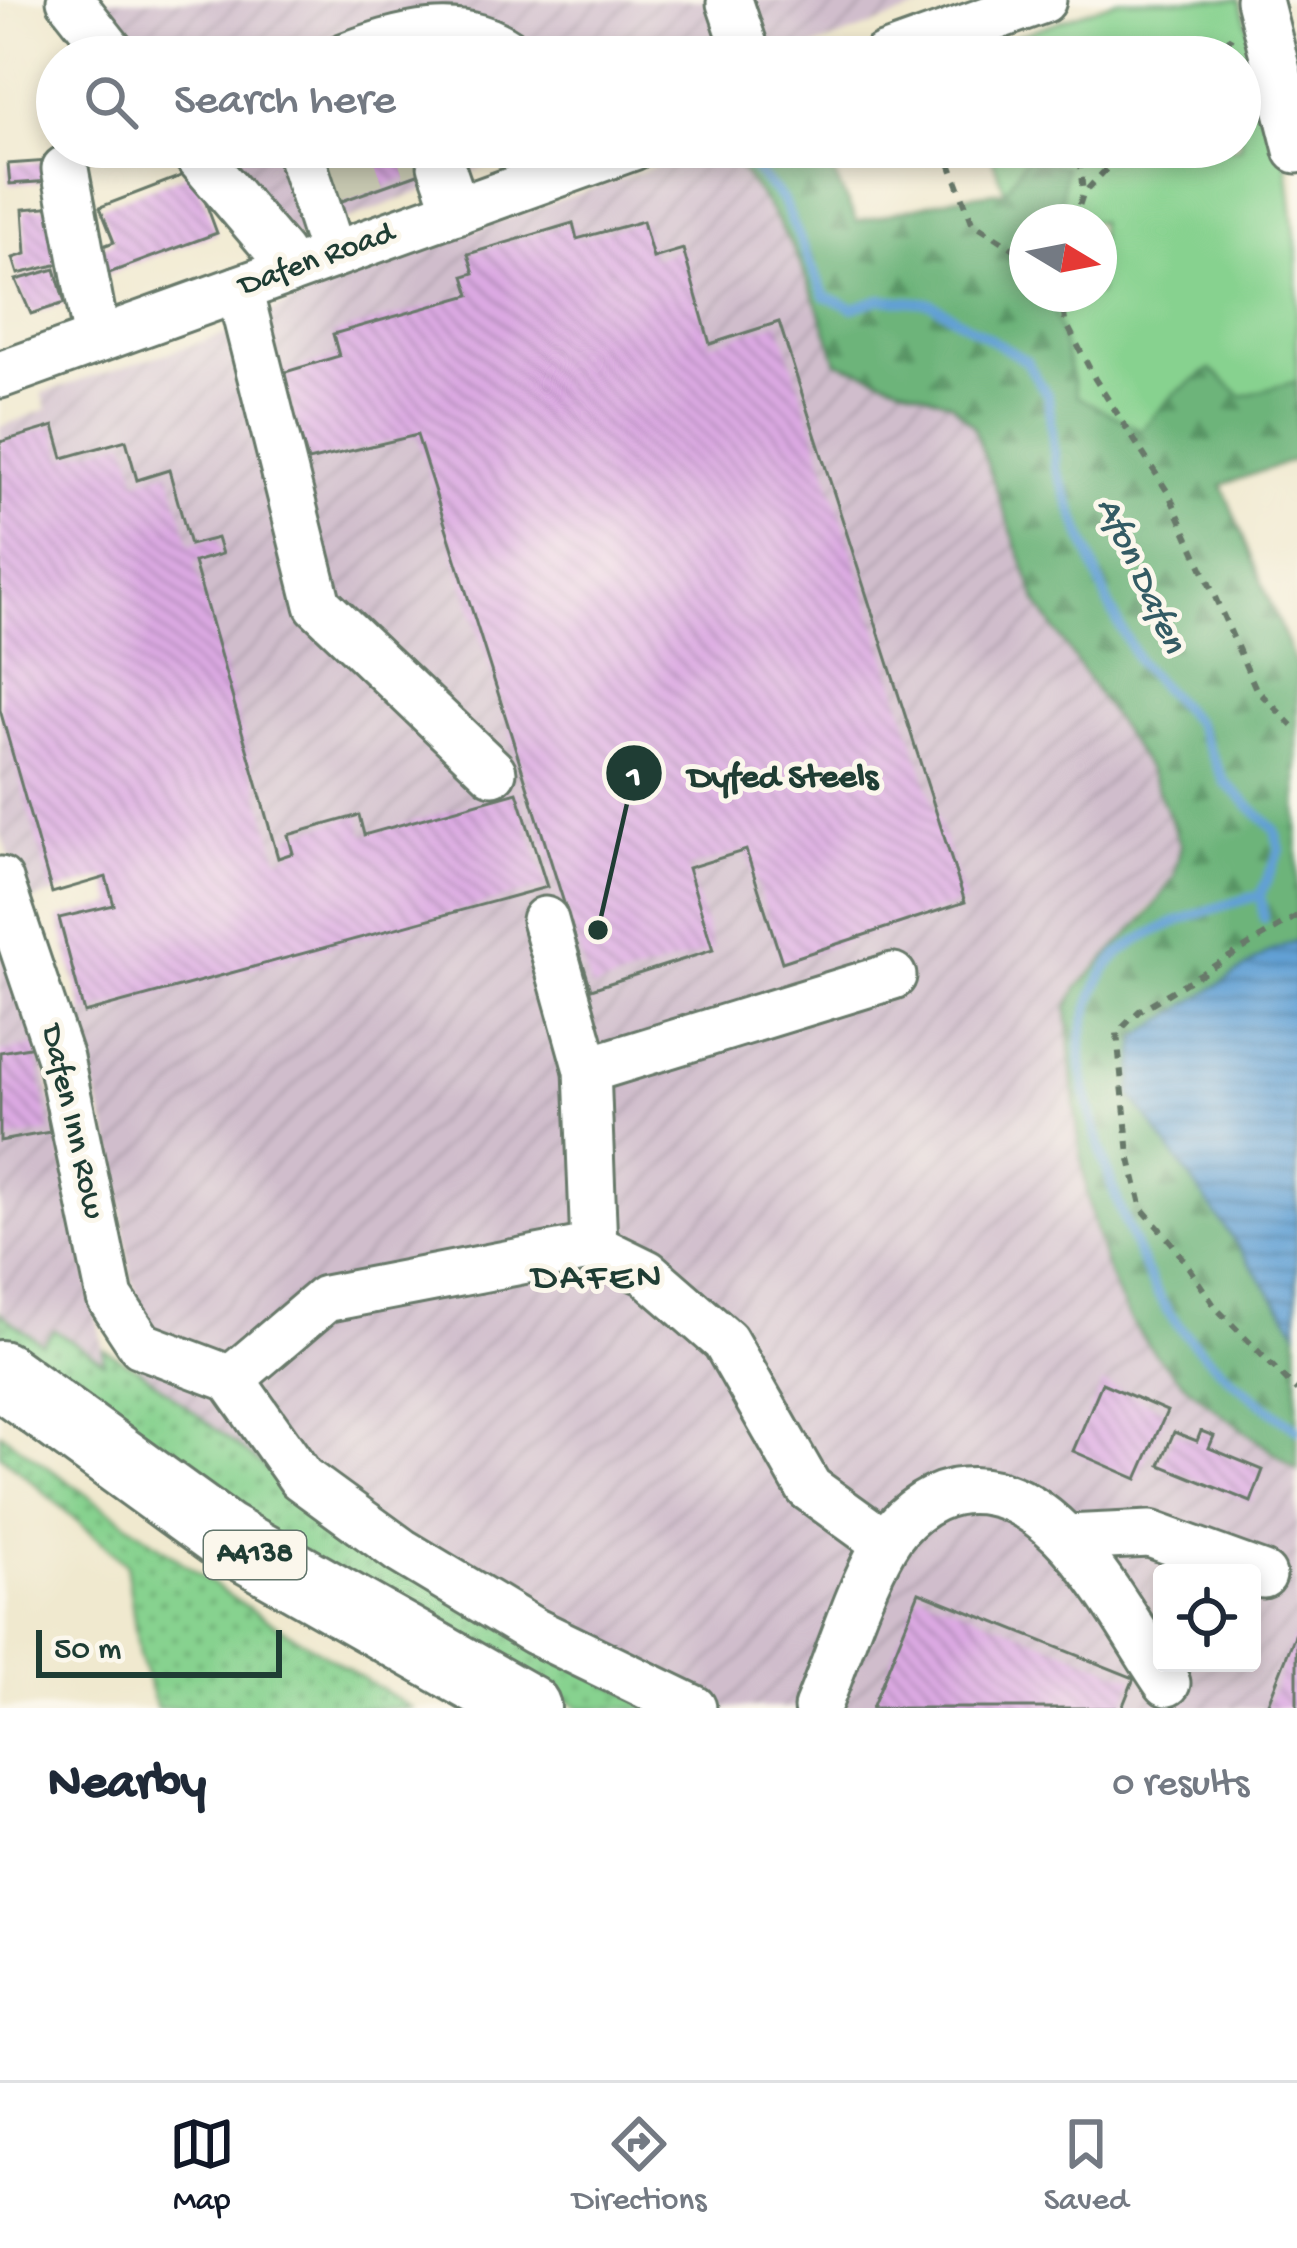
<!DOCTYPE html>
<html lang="en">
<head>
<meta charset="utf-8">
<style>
	body { margin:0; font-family:"Gochi Hand",sans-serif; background:#f2f2f3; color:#1f2937 }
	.controls { position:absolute; right:36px; bottom:36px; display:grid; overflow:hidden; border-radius:12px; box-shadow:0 6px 18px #0003 }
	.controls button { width:108px; height:108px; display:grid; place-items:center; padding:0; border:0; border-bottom:3px solid #e0e1e3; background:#fff; color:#1f2937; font:60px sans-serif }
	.compass { position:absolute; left:1009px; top:204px; width:108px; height:108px; border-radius:50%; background:#fff; box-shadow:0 6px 18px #0003; rotate:100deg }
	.scale { position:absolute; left:36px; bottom:30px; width:246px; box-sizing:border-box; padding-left:12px; border:6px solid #1f3d34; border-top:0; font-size:33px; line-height:42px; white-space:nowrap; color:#1f3d34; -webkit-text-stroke:9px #fbf7ec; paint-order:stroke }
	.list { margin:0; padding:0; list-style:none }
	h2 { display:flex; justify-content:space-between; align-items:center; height:156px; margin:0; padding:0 48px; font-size:51px }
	h2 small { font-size:39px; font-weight:400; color:#747a83 }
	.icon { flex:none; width:66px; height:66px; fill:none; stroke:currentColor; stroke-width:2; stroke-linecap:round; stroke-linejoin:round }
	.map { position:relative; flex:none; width:1297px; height:1708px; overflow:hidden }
	.search { position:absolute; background:#fff; box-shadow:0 6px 18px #0003; left:36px; right:36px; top:36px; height:132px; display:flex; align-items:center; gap:30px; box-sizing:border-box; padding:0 42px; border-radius:66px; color:#747a83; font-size:45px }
	.sheet { height:372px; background:#fff }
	nav { display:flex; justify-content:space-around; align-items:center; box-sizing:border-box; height:168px; border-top:3px solid #e0e1e3; background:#fff; font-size:33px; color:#747a83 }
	nav a { display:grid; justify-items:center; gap:6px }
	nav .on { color:#111827 }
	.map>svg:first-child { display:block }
</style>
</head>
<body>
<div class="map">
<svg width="1297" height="1708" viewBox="0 0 1297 1708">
	<defs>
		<pattern id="industrial-furrows" width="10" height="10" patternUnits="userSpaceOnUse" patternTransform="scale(3)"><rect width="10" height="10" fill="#d0bdcc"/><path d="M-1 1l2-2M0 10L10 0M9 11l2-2" fill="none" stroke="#b2a3b0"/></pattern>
		<pattern id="grass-dots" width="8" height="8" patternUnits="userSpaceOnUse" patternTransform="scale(3)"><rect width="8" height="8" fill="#87d28f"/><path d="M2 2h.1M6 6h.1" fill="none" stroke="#6eac76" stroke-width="1.8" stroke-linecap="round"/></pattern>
		<pattern id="forest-firs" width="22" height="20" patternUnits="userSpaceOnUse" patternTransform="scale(3)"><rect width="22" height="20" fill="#6db47a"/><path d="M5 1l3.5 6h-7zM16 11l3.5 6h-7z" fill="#599465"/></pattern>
		<pattern id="water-rules" width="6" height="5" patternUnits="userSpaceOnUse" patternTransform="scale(3)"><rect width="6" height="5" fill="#62a0d4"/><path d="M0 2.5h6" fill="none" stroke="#5084ad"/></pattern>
		<pattern id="building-back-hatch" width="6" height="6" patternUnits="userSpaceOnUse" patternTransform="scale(3)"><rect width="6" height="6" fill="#dba9e2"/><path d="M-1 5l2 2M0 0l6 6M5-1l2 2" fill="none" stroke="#b18bb8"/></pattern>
	</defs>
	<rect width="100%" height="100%" fill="#fbf7ec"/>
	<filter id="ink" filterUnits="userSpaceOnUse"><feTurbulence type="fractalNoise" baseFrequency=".00833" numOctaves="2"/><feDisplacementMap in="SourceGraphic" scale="24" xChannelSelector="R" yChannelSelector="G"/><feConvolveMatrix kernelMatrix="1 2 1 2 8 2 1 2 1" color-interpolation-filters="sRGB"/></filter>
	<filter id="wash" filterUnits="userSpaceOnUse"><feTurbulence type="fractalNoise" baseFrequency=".004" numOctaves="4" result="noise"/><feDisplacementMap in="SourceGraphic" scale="48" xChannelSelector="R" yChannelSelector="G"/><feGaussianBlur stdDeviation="2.7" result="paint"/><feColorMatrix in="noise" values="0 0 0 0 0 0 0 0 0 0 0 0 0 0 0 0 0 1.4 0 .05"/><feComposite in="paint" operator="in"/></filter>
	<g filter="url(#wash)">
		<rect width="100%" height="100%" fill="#f0e9cf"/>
		<g fill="url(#industrial-furrows)" fill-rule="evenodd">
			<polygon points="82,0 943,0 786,57 125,57"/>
			<polygon points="202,147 540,147 295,239"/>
			<path d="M712,147H721L768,199L814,290L837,362L951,403L973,425L1038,604L1151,774L1181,845L1174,877L1122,942L1208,1402L1297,1470V1708H652L358,1541L137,1368L146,1325L130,1274L115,1157L73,1016L83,1012L59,918L114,904L106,877L27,902L0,833V427L47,409L42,393L226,334L313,292L469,232ZM1162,1573H1252V1663H1162Z"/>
			<polygon points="0,933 37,1029 106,1363 43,1345 0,1313"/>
		</g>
		<g fill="url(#grass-dots)" stroke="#538862" stroke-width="3">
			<polygon points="0,1313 42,1344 54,1330 104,1362 103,1349 137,1368 359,1541 652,1708 581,1708 415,1623 313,1564 0,1347"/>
			<polygon points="0,1433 231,1597 411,1708 157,1708 139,1655 126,1563 0,1454"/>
		</g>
		<path fill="url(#forest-firs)" stroke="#467857" stroke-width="3" d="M721,147H821L857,222L957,197L1005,191L1025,158L1066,167L1059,222H1027V294H1050L1077,396L1141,430L1174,394L1211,369L1242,396L1297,381V459L1222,485L1297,668V940L1138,1037L1131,1093L1297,1330V1470C1246,1431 1172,1384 1137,1330C1081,1247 1075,1106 1067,1008L1078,987L1148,914L1174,877L1181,845L1151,774L1038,604L973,425L951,403L837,362C808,272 785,218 721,147Z"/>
		<polygon fill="#87d28f" stroke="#538862" stroke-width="3" points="1118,0 1239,0 1285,147 1297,255 1297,381 1242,396 1210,369 1174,394 1141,430 1077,396 1050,294 1099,294 1099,222 1059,222 1065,167 1026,158 1005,191 988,147 1240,147 1240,57 959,57"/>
		<polygon fill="url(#water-rules)" stroke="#406e84" stroke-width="3" points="1297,940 1297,1330 1131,1094 1137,1037 1271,951"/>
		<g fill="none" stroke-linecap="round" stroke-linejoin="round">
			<g stroke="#62a0d4" stroke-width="10">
				<polyline points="733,147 782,199 825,296 853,308 880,299 931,303 1026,361 1048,396 1056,468 1108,603 1139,663 1196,723 1225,782 1275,830 1280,850 1260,895"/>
				<path d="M1260,895C1218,907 1152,925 1118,955C1096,974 1080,1027 1081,1055C1082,1112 1136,1267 1169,1313C1201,1358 1252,1397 1297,1429"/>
				<polyline points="1260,895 1264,918"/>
			</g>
		</g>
		<g id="blocks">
			<g fill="url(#building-back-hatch)">
				<polygon points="322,147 449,147 454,161 342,201"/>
				<polygon points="48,161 50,181 10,184 8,164"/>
				<polygon points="194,171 217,233 101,276 92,250 114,242 100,207"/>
				<polygon points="56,206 68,262 18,274 13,258 26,254 23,209"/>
				<polygon points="643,221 653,258 683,249 710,344 779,322 965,902 782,962 746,850 688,868 713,950 591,989 417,435 308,461 282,373 339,356 333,334 470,295 464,276 474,273 468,254 573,223 577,239"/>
				<polygon points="55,269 65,303 31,314 16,280"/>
				<polygon points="54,426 63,458 126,440 137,480 169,470 190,545 217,538 222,554 194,562 278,858 293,853 288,835 359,815 364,835 517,792 547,887 84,1013 59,918 114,905 106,877 52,893 0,710 0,442"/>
				<polygon points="35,1046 50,1132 0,1141 0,1052"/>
				<polygon points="1102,1383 1167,1411 1137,1479 1073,1451"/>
				<polygon points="1201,1431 1214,1436 1209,1448 1263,1470 1251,1502 1160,1465 1174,1432 1197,1441"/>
				<polygon points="919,1592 1134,1678 1122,1708 872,1708"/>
				<polygon points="1297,1630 1297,1708 1266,1708"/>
			</g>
		</g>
	</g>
	<g filter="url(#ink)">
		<use href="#blocks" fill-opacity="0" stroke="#68796a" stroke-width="3"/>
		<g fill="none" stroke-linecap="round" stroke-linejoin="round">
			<polyline stroke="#c6c7b0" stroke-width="45" stroke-dasharray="45 22" stroke-linecap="butt" points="333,178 420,147"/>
			<defs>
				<g id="minor">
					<polyline points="70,0 115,57"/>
					<polyline points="1259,0 1297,150"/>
					<polyline points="730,3 748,57"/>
					<path d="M343,57C398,36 464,15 515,57"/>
					<polyline points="884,57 1043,0"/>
					<polyline points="190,147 280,253 287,272"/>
					<polyline points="298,147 333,255"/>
					<polyline points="441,165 457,211"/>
					<polyline points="65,169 97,340"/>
					<polyline points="239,289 318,605 493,772"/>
					<polyline points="0,375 633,147"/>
					<polyline points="0,880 60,1058 110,1298 141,1345 231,1379 301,1478 401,1551 534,1631 693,1708"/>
					<polyline points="545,920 587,1070 594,1247"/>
					<polyline points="587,1070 893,976"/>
					<polyline points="231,1379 325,1299 594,1247 647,1273 725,1341 809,1488 885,1543"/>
					<polyline points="1067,1538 1150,1534 1263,1575"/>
					<path d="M817,1708C839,1655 856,1595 884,1546C899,1520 926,1498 955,1492C1055,1474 1119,1614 1167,1683"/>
				</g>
				<polyline id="highway" points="0,1374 222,1535 527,1708"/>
			</defs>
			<use href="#minor" stroke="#68796a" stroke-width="51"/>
			<use href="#highway" stroke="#68796a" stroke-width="72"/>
			<g stroke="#68796a" stroke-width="6" stroke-dasharray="9 9" stroke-linecap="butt">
				<polyline points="1219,57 1231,37"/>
				<polyline points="1066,147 1080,164 1083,193"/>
				<polyline points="982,151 987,147"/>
				<polyline points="950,163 972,222 1027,257"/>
				<polyline points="1074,222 1083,194 1127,147"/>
				<polyline points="1061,294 1065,321 1095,379 1169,494 1256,689 1297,730"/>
				<polyline points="1297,916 1139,1011 1117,1033 1129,1155 1142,1209 1172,1243 1216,1308 1297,1391"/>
			</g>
			<use href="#minor" stroke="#fff" stroke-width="45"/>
			<use href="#highway" stroke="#fff" stroke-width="66"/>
		</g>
	</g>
	<g text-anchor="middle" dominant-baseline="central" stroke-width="10" stroke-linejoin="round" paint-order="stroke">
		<rect fill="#fbf7ec" stroke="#61756b" stroke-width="3" x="204" y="1531" width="102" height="48" rx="9"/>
		<g font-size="30" font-weight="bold" fill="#1f3d34">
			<text x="255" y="1555">A4138</text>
		</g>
		<g font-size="33" fill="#1f3d34" stroke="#fbf7ec">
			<text transform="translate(317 261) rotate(-20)">Dafen Road</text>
			<text transform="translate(71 1122) rotate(77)">Dafen Inn Row</text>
		</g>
		<g font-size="36" font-style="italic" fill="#335b64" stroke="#fbf7ec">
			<text transform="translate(1139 576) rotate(65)">Afon Dafen</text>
		</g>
		<g font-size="39" letter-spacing="3" fill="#1f3d34" stroke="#fbf7ec">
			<text x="598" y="1280">DAFEN</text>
		</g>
	</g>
	<path fill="none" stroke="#1f3d34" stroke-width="4.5" d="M598 930L634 773"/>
	<g fill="#1f3d34" stroke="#fbf7ec" stroke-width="4.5">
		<circle cx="598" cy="930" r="12"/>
		<circle cx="634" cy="773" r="30"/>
	</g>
	<g font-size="36" text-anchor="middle" font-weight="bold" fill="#fff">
		<text x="634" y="786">1</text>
	</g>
	<g font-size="36" text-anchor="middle" font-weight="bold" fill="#1f3d34" stroke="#fbf7ec" stroke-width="10" stroke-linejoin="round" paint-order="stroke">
		<text x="783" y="786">Dyfed Steels</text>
	</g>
</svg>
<div class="controls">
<button><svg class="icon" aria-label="locate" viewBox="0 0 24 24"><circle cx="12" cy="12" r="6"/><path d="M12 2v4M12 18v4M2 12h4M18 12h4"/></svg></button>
</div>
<svg class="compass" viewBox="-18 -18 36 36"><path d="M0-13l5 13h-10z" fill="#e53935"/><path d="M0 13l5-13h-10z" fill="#747a83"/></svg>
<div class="scale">50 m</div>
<div class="search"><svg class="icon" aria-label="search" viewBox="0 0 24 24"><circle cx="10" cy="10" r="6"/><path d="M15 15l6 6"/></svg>Search here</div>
</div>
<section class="sheet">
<h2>Nearby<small>0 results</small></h2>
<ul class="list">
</ul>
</section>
<nav>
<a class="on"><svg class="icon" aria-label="map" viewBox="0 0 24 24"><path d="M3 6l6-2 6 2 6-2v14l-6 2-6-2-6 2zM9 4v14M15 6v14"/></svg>Map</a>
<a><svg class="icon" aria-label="directions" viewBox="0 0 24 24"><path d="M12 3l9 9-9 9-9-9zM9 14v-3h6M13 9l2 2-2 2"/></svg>Directions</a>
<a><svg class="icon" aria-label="saved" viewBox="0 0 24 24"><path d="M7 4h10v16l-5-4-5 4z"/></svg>Saved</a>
</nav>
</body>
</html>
